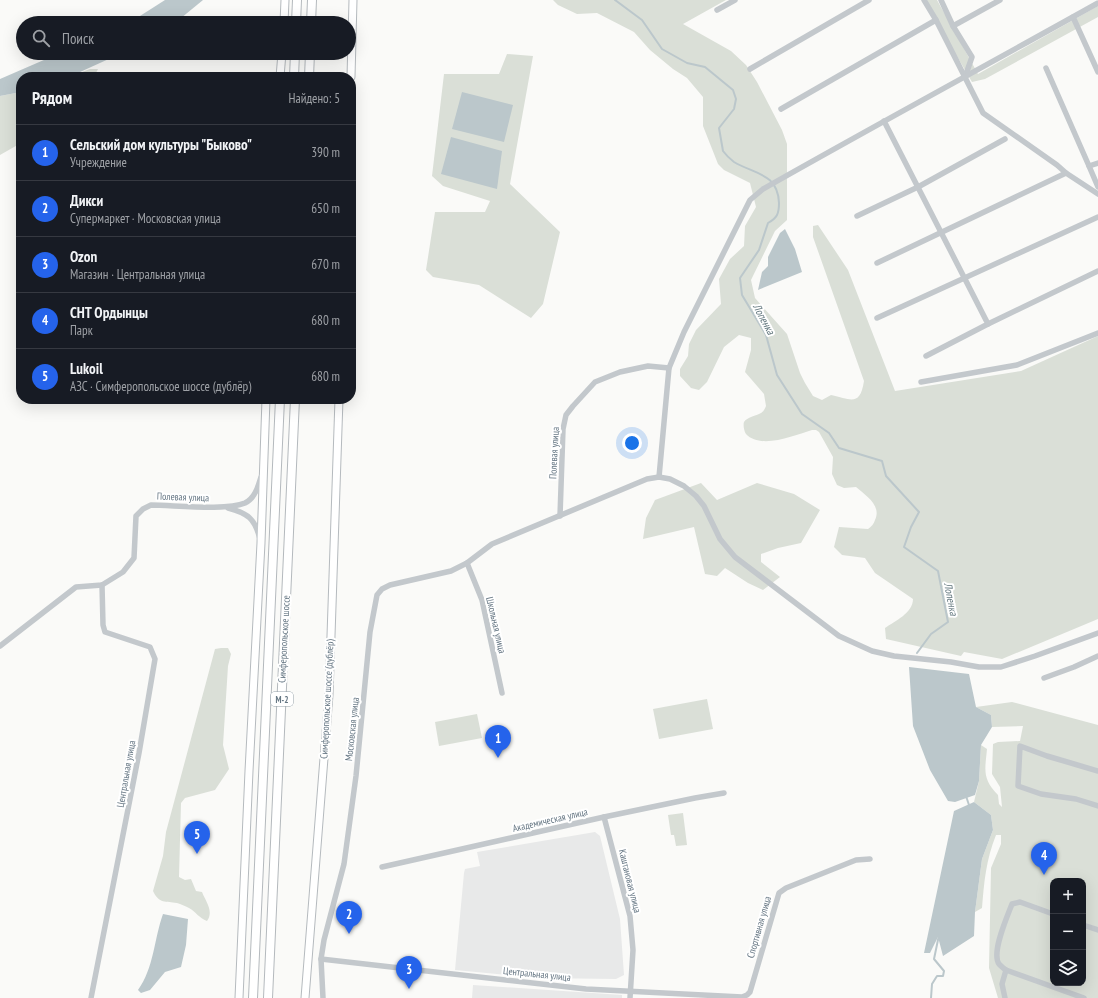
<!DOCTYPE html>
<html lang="ru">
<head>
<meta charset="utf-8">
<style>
	body { margin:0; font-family:"PT Sans Narrow",sans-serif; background:#20242c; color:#f1f3f6 }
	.controls { position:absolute; right:12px; bottom:12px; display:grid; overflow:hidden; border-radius:8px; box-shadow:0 4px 16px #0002 }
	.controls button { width:36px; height:36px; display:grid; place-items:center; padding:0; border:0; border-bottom:1px solid #363941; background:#171b24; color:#f1f3f6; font:20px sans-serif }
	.you { position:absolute; left:632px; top:443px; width:14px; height:14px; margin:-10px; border:3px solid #fff; border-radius:50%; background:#1a73e8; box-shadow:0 0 0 6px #1a73e833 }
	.badge { display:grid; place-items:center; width:26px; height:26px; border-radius:50%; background:#2563eb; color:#fff; font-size:13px; font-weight:700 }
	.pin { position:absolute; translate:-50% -33px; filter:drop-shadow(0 1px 2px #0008) }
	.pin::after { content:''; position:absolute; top:21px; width:14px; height:12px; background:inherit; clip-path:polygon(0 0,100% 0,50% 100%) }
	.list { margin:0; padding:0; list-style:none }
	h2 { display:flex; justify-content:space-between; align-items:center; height:52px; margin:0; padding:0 16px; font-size:17px }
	h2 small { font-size:13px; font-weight:400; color:#9ea1a6 }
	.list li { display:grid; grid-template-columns:26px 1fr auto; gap:12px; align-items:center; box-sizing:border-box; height:56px; padding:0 16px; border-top:1px solid #363941 }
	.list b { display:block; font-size:15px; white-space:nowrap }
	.list p { margin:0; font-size:13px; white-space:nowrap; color:#9ea1a6 }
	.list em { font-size:13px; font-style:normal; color:#9ea1a6 }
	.icon { flex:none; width:22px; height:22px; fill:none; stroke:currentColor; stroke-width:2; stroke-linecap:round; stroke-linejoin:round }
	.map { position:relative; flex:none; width:1098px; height:998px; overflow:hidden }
	.search { position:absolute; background:#171b24; box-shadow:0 4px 16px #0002; left:16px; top:16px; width:340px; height:44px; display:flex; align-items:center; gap:10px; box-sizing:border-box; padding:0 14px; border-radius:22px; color:#9ea1a6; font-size:15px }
	.panel { position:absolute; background:#171b24; box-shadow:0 4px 16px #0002; left:16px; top:72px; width:340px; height:332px; border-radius:16px }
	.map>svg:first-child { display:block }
</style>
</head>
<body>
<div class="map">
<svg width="1098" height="998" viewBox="0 0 1098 998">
	<rect width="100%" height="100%" fill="#fafaf8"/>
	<g fill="#e8e9e9">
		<polygon points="595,832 600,836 620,919 624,975 616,979 538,978 455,970 464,873 465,869 480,866 477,852"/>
		<polygon points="473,985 622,995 622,998 472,998"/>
	</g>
	<g fill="#dadfd7" fill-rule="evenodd">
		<path d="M553,0H726L683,24L731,51L746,65L757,82L782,130L787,144V220L775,231L751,280L755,298L787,334L800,373L805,383L813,396L822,400L831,395C852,400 860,406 864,381L813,237V226L818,225L848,270L895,391L1021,371L1098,336V619L1002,659L964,652L961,656L886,639L885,628C895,621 913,613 913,599L875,573L865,558L842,555L834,547L839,527L868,529C871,527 874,524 875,520C882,505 865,495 856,487L844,488L837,485L832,474L833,457L819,432L816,430H812C795,435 761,450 746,434C744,431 743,425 744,422C747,417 756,416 761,413C763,412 765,409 766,406L764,394L745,372L751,350V338L739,335L724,347L707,382L699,390L691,388L680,376V369L688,356L689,344L696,330L721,304L719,279L730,259L744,246L745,226L756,207L750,183L724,170L718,164L703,126V97L687,78L673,69L650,50L634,32L597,13L577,14L558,5Z"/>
		<polygon points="924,0 937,0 978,74 1098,6 1098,17 985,79 972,82"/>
		<polygon points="507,54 533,56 510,184 560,232 543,304 531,318 479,285 433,277 426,270 435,212 485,212 490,201 443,186 432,176 444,74 499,74"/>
		<polygon points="90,69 98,69 94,77 69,77"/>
		<polygon points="21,92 21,143 0,155 0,96"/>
		<polygon points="701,483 717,500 757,483 794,494 820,510 801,543 778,548 761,554 761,562 780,577 763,590 748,583 725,568 717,576 705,574 694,527 643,539 646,518 655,500"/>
		<path d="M221,648H228L231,654L228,666L223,745L229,769L215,790L185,798L181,803L179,877L185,880L191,879L196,891L202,892C206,902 214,911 207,921C199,918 196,912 189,908C185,906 181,904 177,903C166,901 159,904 153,891L163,856L166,832L215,649Z"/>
		<polygon points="707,699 713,729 659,739 653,709"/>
		<path d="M1012,702L1098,725V998H998L989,968L991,868L1001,844V835H996C986,860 984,882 982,908L975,912L982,859L993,830L991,815L974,802L979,781L981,745L987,749C985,770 982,779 998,795L999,804L1002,807L1000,787L992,774L993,744L998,742L1020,741L1023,726L992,727L991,715L976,707ZM1053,881H1083V983H1053Z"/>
		<polygon points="477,714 482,738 439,746 435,722"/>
		<polygon points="683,813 687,845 676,846 674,835 671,835 668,815"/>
	</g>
	<g fill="#bbc7cb">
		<polygon points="165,0 203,0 175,23 129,23"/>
		<polygon points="60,53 122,53 69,77 21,77 21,92 0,96 0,79"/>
		<polygon points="462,92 513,105 504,142 452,129"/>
		<polygon points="451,137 502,151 497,189 441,174"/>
		<polygon points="785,229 795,249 802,272 758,290 762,272 768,266 768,257 780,233"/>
		<polygon points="909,667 969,674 976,707 991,715 992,727 981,745 979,781 975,795 955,802 948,801 930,770 913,726"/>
		<polygon points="974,802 991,815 993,830 982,859 975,912 974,936 943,956 938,937 930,953 924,953 954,811"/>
		<path d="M163,914L188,919L186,945L181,967L165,972L150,990L141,993L138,990C154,968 154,939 163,914Z"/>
	</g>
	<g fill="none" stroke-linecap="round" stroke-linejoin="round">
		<g stroke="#bbc7cb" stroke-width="2">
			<path d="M615,0L642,20L662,49L687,63L705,67L733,90L736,99L734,109L719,128L723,151C726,155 730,159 734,162C754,174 778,173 779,203C779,214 777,218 768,223L759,250L740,278L742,295L766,335L777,375L802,414L829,433L839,448L882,461L886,476L919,512L911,527L904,547L938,571L948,622L931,634L917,653"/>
			<polyline points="966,796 969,805"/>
			<polyline points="931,998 932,984 937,976 943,976 944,971 934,959 939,935"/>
		</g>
		<defs>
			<g id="major">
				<polyline points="284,23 285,0"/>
				<polyline points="280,77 282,53"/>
				<polyline points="351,77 353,0"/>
				<polyline points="239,998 249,771 261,543 266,399"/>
				<polyline points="305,998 329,695 339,399"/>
			</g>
			<g id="highway">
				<polyline points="296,23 297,0"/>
				<polyline points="311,23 312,0"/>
				<polyline points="294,77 295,53"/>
				<polyline points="309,77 310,53"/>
				<polyline points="253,998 280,399"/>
				<polyline points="268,998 295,399"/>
			</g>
		</defs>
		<use href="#major" stroke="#b5babe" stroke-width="9"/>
		<use href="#highway" stroke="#b4b9bd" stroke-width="10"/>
		<g stroke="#c3c8cc" stroke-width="5.5">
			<polyline points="924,0 936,20 983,113 1057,165 1066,173 1098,194"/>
			<polyline points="941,0 953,26 972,57 965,77"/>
			<polyline points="717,10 735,0"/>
			<polyline points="1073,17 1098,72"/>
			<polyline points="953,26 1000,0"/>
			<polyline points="1046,68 1089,166"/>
			<polyline points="750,69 869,0"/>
			<polyline points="781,109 936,20"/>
			<polyline points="884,121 988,324 926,356"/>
			<polyline points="1098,163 1089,166 1098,187"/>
			<polyline points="857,216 918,187 1005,139"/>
			<polyline points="877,263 1066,173"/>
			<polyline points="877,318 1098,217"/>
			<polyline points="988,324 1098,271"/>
			<polyline points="921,382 1017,365 1098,333"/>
			<path d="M659,477L669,368L684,332L750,200L763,189C874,126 987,65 1098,3"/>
			<path d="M228,508C248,513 255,519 260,539"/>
			<polyline points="560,516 563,429 566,415 573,406 595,382 620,372 648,366 669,368"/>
			<polyline points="467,563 482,600 502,693"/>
			<path d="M0,646L76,587L102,585L123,572L134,558L136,516L143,509L151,505C173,505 227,511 245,503C255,498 258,487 261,477"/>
			<polyline points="1044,678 1074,667 1098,656"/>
			<polyline points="1098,771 1047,756 1020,746 1018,786 1041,794 1076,799 1098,806"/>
			<polyline points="604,817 630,916 633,950 630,998"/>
			<polyline points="382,867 604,817 695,798 724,793"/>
			<polyline points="1083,925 1098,930"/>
			<polyline points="321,959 586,989 742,997 747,995 750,992 779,893 786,888 856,860 870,859"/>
			<polyline points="1006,970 1084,998"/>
			<polyline points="91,998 139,753 155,659 150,647 105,632 103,625 102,585"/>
			<polyline points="323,998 321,959 324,940 344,864 356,776 370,632 377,595 382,589 390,585 451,571 467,563 492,544 647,479 659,477 670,479 684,486 696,496 704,506 720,539 735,557 839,636 872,651 894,656 951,662 979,667 1001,667 1035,656 1098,633"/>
			<path d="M1005,998L1002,984L1006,970C1004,969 1001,966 999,964C991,953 1007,917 1012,904L1020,902L1053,914"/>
		</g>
		<use href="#major" stroke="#fff" stroke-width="7"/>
		<use href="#highway" stroke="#fff" stroke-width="8"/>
	</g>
	<g text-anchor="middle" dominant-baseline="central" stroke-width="4" stroke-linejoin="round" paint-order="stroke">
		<rect fill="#fff" stroke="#939fa8" stroke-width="1" x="271" y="692" width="22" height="14" rx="3"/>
		<g font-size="9" font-weight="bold" fill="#657683">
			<text x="282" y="699">М-2</text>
		</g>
		<g font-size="10" fill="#657683" stroke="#fff">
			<text transform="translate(554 453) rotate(-87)">Полевая улица</text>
			<text transform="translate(183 497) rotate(2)">Полевая улица</text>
			<text transform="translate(496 625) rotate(77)">Школьная улица</text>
			<text transform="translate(284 639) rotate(-87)">Симферопольское шоссе</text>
			<text transform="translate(327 699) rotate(-87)">Симферопольское шоссе (дублёр)</text>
			<text transform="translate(352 729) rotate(-84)">Московская улица</text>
			<text transform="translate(126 774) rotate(-80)">Центральная улица</text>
			<text transform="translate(550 820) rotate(-13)">Академическая улица</text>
			<text transform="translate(630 881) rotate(76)">Каштановая улица</text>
			<text transform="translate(759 927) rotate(-74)">Спортивная улица</text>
			<text transform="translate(537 974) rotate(6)">Центральная улица</text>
		</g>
		<g font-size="11" font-style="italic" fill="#60757c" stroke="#fff">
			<text transform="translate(764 319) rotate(62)">Лопенка</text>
			<text transform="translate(951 599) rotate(79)">Лопенка</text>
		</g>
	</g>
</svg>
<div class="controls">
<button>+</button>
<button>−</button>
<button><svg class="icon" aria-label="layers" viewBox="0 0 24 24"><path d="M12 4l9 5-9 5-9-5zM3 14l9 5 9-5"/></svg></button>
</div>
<div class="you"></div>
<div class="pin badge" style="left:498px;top:758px">1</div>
<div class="pin badge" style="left:349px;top:934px">2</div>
<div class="pin badge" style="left:409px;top:989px">3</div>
<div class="pin badge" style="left:1044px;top:875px">4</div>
<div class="pin badge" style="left:197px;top:854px">5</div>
<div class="search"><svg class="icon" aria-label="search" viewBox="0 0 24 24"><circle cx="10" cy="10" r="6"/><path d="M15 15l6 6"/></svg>Поиск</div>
<section class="panel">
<h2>Рядом<small>Найдено: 5</small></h2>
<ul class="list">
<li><span class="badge">1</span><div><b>Сельский дом культуры &quot;Быково&quot;</b><p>Учреждение</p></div><em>390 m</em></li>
<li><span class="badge">2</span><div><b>Дикси</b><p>Супермаркет · Московская улица</p></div><em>650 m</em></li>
<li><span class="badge">3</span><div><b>Ozon</b><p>Магазин · Центральная улица</p></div><em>670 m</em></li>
<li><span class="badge">4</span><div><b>СНТ Ордынцы</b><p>Парк</p></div><em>680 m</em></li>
<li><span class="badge">5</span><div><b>Lukoil</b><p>АЗС · Симферопольское шоссе (дублёр)</p></div><em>680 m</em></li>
</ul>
</section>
</div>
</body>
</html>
